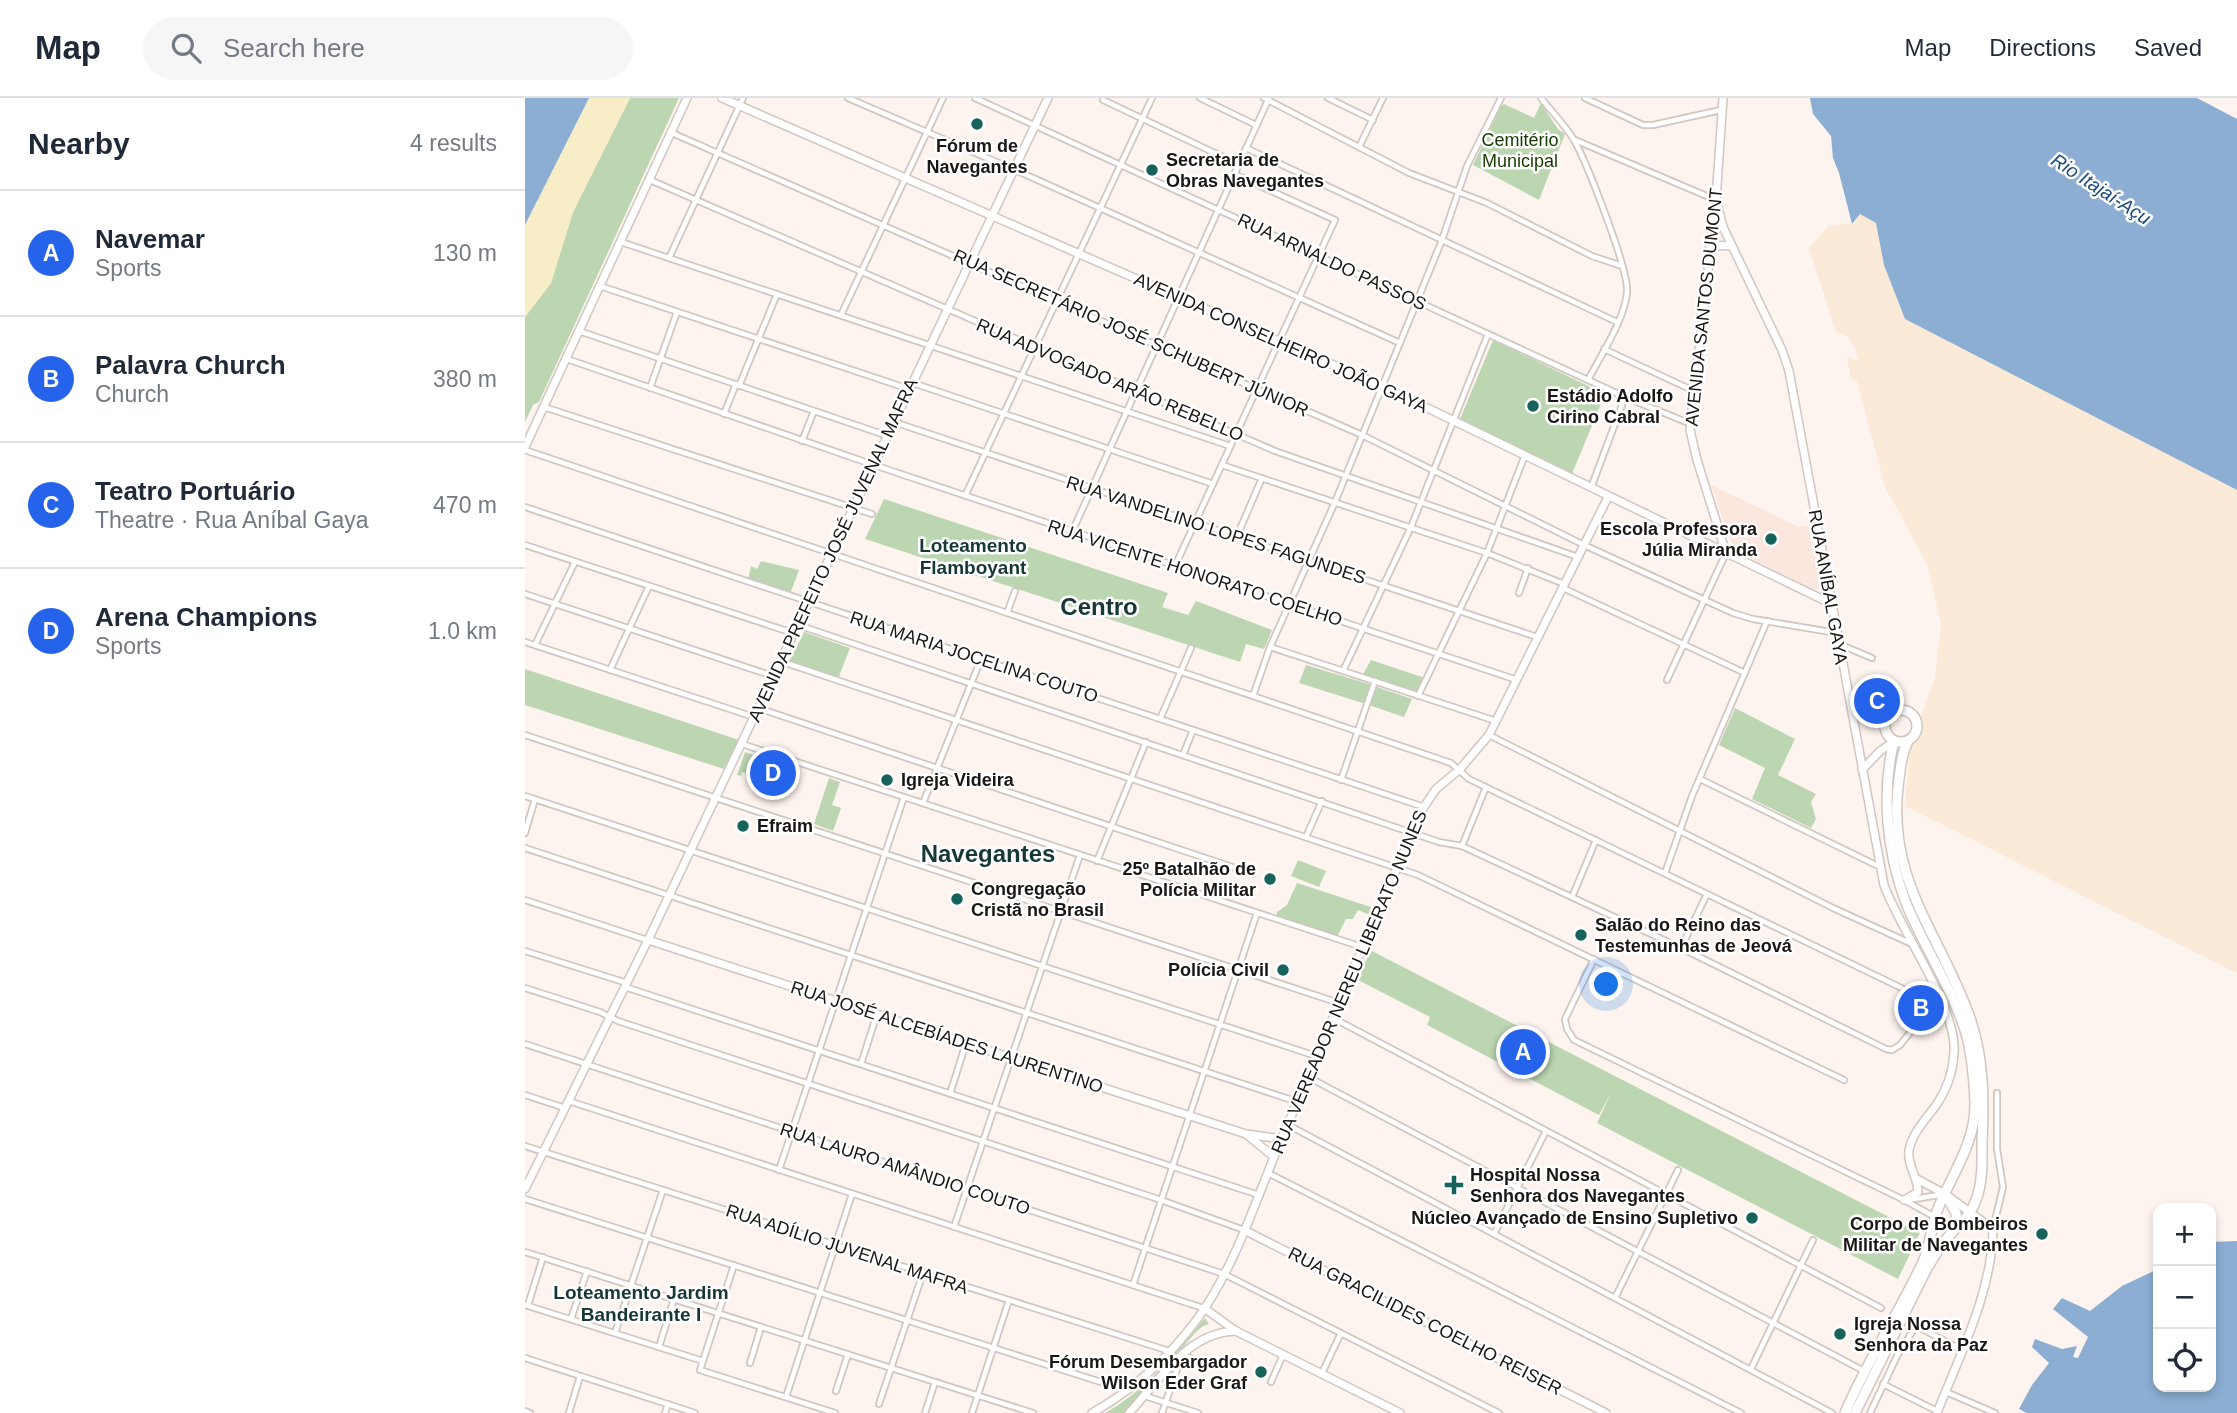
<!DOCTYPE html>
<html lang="en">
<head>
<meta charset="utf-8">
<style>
	body { margin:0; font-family:Arial,sans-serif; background:#f6f6f7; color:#1f2937 }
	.controls { position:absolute; right:21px; bottom:21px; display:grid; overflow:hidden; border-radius:14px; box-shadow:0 4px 10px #0003 }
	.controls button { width:63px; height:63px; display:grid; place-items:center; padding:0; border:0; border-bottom:2px solid #e0e1e3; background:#fff; color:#1f2937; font:35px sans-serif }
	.you { position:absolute; left:1082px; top:887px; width:24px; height:24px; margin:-18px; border:5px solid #fff; border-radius:50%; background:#1a73e8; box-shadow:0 0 0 10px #1a73e833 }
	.badge { display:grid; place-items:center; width:46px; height:46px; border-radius:50%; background:#2563eb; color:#fff; font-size:23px; font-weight:700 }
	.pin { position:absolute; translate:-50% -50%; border:4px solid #fff; box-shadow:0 2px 7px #0006 }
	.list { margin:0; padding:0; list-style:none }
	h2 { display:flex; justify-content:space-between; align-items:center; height:91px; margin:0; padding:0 28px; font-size:30px }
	h2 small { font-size:23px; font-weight:400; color:#747a83 }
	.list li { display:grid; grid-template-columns:46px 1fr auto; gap:21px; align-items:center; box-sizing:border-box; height:126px; padding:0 28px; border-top:2px solid #e0e1e3 }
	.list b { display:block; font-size:26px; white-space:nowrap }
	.list p { margin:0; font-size:23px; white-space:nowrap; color:#747a83 }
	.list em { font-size:23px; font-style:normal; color:#747a83 }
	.icon { flex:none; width:38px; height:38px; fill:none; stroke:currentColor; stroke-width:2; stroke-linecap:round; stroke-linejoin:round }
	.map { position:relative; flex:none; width:1712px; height:1315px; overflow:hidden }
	header { display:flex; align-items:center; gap:42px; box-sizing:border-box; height:98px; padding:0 35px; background:#fff; border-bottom:2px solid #e0e1e3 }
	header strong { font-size:33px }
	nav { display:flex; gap:38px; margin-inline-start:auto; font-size:24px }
	.search { width:490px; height:63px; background:#f6f6f7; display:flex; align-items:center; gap:18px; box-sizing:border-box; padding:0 24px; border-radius:38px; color:#747a83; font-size:26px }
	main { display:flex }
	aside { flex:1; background:#fff }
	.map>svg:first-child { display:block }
</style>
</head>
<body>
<header>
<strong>Map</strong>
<div class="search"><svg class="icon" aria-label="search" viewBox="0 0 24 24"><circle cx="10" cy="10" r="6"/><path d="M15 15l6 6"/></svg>Search here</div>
<nav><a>Map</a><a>Directions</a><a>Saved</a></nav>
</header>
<main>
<aside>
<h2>Nearby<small>4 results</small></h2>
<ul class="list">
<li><span class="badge">A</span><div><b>Navemar</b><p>Sports</p></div><em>130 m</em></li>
<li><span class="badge">B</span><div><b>Palavra Church</b><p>Church</p></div><em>380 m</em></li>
<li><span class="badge">C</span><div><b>Teatro Portuário</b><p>Theatre · Rua Aníbal Gaya</p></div><em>470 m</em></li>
<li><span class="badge">D</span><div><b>Arena Champions</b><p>Sports</p></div><em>1.0 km</em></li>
</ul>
</aside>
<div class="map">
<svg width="1712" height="1315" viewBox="0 0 1712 1315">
	<rect width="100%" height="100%" fill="#fef4ef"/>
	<polygon fill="#faead7" points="1335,116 1351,125 1359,167 1380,221 1712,392 1712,875 1380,708 1385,650 1410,579 1416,526 1402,466 1360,389 1332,283 1326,281 1322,259 1333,263 1330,250 1323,239 1311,234 1284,150 1304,127 1327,126"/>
	<polygon fill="#fbe7dd" points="1186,387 1274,429 1285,427 1296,489 1290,492 1209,452"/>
	<g fill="#bcd6b2">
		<polygon points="105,0 154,0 14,304 8,307 0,324 0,219 26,185 48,114"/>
		<polygon points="1016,5 1033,31 1040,36 1014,102 948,67 976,8 979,6 1009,20"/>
		<polygon points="968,242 1080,296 1047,376 935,321"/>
		<polygon points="359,401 643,495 637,509 663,517 671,503 747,532 739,551 721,546 715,564 340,441"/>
		<polygon points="236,463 274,472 265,496 223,482 226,468 232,471"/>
		<polygon points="279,534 325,550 313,581 264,564"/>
		<polygon points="846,562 900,580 892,596 837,578"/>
		<polygon points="781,567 847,587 841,606 774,585"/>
		<polygon points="0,571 214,642 199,671 0,607"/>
		<polygon points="852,589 887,601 879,619 844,607"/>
		<polygon points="1210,610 1270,641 1253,677 1291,696 1286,704 1291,721 1286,730 1227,701 1240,670 1194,647"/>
		<polygon points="220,654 274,673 266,696 252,691 253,686 218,674 216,678 212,677"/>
		<polygon points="304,680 315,684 307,707 316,710 308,733 289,726"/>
		<polygon points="773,762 801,773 794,789 766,778"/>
		<polygon points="772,785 849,810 845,817 833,812 828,821 821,821 812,839 751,820 752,814 762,807"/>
		<polygon points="845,852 1395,1135 1373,1181 1072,1025 1087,993 1074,1017 902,927 905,919 833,882"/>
		<path d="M680,1220L684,1226L678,1228L671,1234L601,1315H580C620,1293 651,1255 680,1220Z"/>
	</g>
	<polygon fill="#f7edc7" points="64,0 105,0 48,114 26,185 0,219 0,127"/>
	<g fill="#8baed2">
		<polygon points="0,0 64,0 0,127"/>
		<polygon points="1285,0 1672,0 1712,21 1712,392 1380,221 1359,167 1351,125 1335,116 1327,126 1314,75 1308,60 1306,38 1288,16"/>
		<polygon points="1712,1143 1712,1315 1502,1315 1494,1311 1507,1287 1524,1265 1507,1249 1510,1241 1537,1251 1552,1248 1548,1259 1553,1260 1563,1239 1528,1211 1537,1200 1565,1213 1597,1188 1633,1171 1633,1289 1686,1289 1686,1144"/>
	</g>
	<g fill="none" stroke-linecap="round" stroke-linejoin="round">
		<defs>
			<g id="street">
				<polyline points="323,0 497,75 875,245"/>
				<polyline points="450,0 1100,299 1166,326"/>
				<polyline points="675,0 731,27"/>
				<polyline points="739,0 884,75 962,105 1067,158 1097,168"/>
				<polyline points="803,0 848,22"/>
				<path d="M1016,0C1027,14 1040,27 1049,42C1062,65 1104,172 1102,194C1100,221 1076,257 1063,282"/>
				<polyline points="1060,0 1118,27 1128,27 1196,12"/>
				<polyline points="578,2 713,66"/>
				<polyline points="147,35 837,337 1059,447 1208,515 1228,521 1312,535"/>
				<polyline points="1050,42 1191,102"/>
				<polyline points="834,49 858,0"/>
				<polyline points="721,50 1092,224"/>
				<polyline points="125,82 750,353 1053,459"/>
				<polyline points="96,144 705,348"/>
				<polyline points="144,160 218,0"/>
				<polyline points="75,188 384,291"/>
				<polyline points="316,217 418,0"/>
				<polyline points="54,233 363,338"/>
				<polyline points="1079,251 1169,293"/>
				<polyline points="42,261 349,367 992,582"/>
				<polyline points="388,285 688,386"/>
				<polyline points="214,288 252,196"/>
				<polyline points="125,290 152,214"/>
				<polyline points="19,309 347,416"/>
				<polyline points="199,316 211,286"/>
				<polyline points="369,324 1012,539"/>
				<polyline points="277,343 289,313"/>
				<polyline points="0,352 926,665 944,681 1391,897 1414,900"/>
				<polyline points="697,367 962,455 1039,486"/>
				<polyline points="1066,390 1100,299"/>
				<polyline points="440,398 627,0"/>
				<polyline points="0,409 899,709"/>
				<polyline points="547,434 744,0"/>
				<polyline points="712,438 737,380"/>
				<polyline points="0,447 268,535"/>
				<polyline points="650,468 810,122 709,76"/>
				<polyline points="1038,490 1220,575"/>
				<polyline points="994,495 1003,470"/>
				<polyline points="0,496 248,578"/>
				<polyline points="482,515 490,493"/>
				<polyline points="273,527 914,744 937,748 1156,850 1361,951 1367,952 1375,947 1413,900"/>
				<polyline points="0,544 229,619"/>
				<polyline points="1314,546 1347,560"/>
				<polyline points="10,547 50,464"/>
				<polyline points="745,549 971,623"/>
				<polyline points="255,563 893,777 1319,982"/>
				<polyline points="85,572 124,488"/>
				<polyline points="818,573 886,429 963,236"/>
				<polyline points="1142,582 1201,455"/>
				<polyline points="728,598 745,549 810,404 917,142 942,68 976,0"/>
				<polyline points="893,598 962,455 1000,357"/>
				<polyline points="233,610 728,776"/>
				<polyline points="635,621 666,550"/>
				<polyline points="0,637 814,905"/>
				<polyline points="964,637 1308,810 1387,846"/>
				<polyline points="217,646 837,849"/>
				<polyline points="658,657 668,632"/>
				<polyline points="1175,681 1355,769"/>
				<polyline points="816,682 850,583"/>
				<polyline points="0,698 791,958"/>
				<polyline points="398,705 456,561"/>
				<polyline points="0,735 10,701"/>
				<polyline points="781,739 797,703"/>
				<polyline points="937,748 961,689"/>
				<polyline points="0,750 773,1004"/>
				<polyline points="572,763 621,644"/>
				<polyline points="1140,775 1167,698 1242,523"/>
				<polyline points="1047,799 1071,742"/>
				<polyline points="0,802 122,842"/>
				<polyline points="1156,850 1182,796"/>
				<polyline points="0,853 102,885"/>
				<polyline points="1069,861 1040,921 1042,931 1049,942 1379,1102 1410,1119"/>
				<polyline points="100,889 734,1097"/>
				<polyline points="0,890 75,914 93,923 636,1102 719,1132"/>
				<polyline points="808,920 1356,1210"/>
				<polyline points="0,946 699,1176 974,1315"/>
				<polyline points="336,966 352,916"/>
				<polyline points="783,979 1339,1273"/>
				<polyline points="425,996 441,945"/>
				<polyline points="0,997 40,1010"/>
				<polyline points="44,1003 678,1210"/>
				<polyline points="763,1027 1307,1315"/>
				<polyline points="0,1048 644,1253"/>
				<polyline points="254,1072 379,699"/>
				<polyline points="743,1075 1216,1315"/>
				<polyline points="0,1101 601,1292"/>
				<polyline points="1383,1102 1420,1096"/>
				<polyline points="429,1129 555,757"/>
				<polyline points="1468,1131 1478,1089 1472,1051 1472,995"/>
				<polyline points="969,1136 1021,1033"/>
				<polyline points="0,1154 508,1315"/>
				<polyline points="209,1167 175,1272 310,1315"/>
				<polyline points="608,1187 732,815"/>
				<polyline points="1090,1200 1153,1072"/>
				<polyline points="0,1207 178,1263"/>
				<polyline points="3,1207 18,1159"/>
				<polyline points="46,1221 62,1173"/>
				<polyline points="1386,1225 1437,1252"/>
				<polyline points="90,1235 138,1092"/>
				<polyline points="134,1249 149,1201"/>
				<polyline points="0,1260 170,1315"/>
				<polyline points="225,1265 236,1229"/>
				<polyline points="1226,1271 1288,1142"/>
				<polyline points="797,1275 816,1235"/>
				<polyline points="746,1284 758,1257"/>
				<polyline points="1358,1286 1412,1313"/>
				<polyline points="311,1293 323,1256"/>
				<polyline points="1421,1294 1470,1315"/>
				<polyline points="620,1298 673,1315"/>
				<polyline points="261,1299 327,1096"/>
				<polyline points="354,1306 398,1175"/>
				<polyline points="0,1313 5,1315"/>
				<polyline points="44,1315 55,1278"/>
				<polyline points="140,1315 143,1306"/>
				<polyline points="400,1315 410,1284"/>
				<polyline points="447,1315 484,1202"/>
				<polyline points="637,1315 657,1257 679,1265"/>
				<polyline points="1345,1315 1373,1256 1391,1228"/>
			</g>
			<g id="secondary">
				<polyline points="197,0 857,288 1307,506"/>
				<polyline points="1198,0 1191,102 1165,332 1172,362 1201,455"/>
				<path d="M1191,102L1198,129L1257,252L1264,273L1359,787C1375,832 1433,911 1429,955C1428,973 1422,991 1412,1006C1402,1020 1387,1035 1384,1052C1382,1068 1393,1079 1393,1094L1379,1102"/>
				<polyline points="1184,147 1206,148"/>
				<polyline points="0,349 162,0"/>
				<polyline points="1337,672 1354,654 1369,643"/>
				<polyline points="123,842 721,1036 757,1041"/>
				<polyline points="721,1036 749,1059"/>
				<path d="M1390,1080L1420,1096L1468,1131C1467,1195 1435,1256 1412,1315"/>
				<polyline points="0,1091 123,842 523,0"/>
				<polyline points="1410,1119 1427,1129 1458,1125"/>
				<polyline points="719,1132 1081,1315"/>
				<polyline points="679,1210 711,1233 875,1315"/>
				<path d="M567,1315C608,1292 645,1258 673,1220C711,1167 731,1101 756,1042C804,931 849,819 899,709L911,691L935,671L964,637L1083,399"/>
				<path d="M604,1315C634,1283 662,1234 711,1233"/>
			</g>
			<g id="highway">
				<circle cx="1376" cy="628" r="16"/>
				<polyline points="1420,1096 1431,1115 1432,1129"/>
				<path d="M1320,1315C1342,1263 1374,1215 1398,1164C1406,1146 1406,1126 1414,1108C1429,1073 1451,1043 1450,1004C1449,981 1447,957 1441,935C1427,890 1399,849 1381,805C1362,755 1356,695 1369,643"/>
				<path d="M1330,1315L1402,1170C1409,1160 1414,1149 1423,1139C1433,1127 1446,1117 1451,1102C1458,1084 1457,1062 1457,1044C1459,1003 1459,963 1446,923C1418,840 1362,785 1373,689C1375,673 1376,657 1383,643"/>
			</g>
		</defs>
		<use href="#street" stroke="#d1c6c0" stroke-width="8"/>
		<use href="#secondary" stroke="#d1c6c0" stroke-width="10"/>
		<use href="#highway" stroke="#d1c6c0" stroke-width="12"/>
		<use href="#street" stroke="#fff" stroke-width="4.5"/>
		<use href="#secondary" stroke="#fff" stroke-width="7"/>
		<use href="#highway" stroke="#fff" stroke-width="9"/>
	</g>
	<g fill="#17635c" stroke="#fff" stroke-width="2.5">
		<circle cx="452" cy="26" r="7"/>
		<circle cx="627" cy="72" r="7"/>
		<circle cx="1008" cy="308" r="7"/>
		<circle cx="1246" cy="441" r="7"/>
		<circle cx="362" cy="682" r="7"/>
		<circle cx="218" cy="728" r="7"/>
		<circle cx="745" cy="781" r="7"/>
		<circle cx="432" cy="801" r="7"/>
		<circle cx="1056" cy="837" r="7"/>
		<circle cx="758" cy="872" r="7"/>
		<path d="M925.5 1076.5h7v7h7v7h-7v7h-7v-7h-7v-7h7z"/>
		<circle cx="1227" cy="1120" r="7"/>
		<circle cx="1517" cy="1136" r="7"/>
		<circle cx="1315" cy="1236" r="7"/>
		<circle cx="736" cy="1274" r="7"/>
	</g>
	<g text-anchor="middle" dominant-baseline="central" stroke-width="5" stroke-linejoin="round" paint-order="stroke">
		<g font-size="18" fill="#153a00" stroke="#fff">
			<text x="995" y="42">Cemitério<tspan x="995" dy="21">Municipal</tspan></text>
		</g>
		<g font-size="18" font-weight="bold" fill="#1a1614" stroke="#fff" text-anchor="start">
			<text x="452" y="48" text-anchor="middle">Fórum de<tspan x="452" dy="21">Navegantes</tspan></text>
			<text x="641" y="62">Secretaria de<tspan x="641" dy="21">Obras Navegantes</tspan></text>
			<text x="1022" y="298">Estádio Adolfo<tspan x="1022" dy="21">Cirino Cabral</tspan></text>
			<text x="1232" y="431" text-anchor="end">Escola Professora<tspan x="1232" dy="21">Júlia Miranda</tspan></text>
			<text x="376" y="682">Igreja Videira</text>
			<text x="232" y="728">Efraim</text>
			<text x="731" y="771" text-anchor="end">25º Batalhão de<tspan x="731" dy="21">Polícia Militar</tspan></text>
			<text x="446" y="791">Congregação<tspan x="446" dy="21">Cristã no Brasil</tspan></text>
			<text x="1070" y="827">Salão do Reino das<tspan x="1070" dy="21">Testemunhas de Jeová</tspan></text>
			<text x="744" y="872" text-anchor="end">Polícia Civil</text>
			<text x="945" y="1077">Hospital Nossa<tspan x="945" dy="21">Senhora dos Navegantes</tspan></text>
			<text x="1213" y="1120" text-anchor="end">Núcleo Avançado de Ensino Supletivo</text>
			<text x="1503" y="1126" text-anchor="end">Corpo de Bombeiros<tspan x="1503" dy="21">Militar de Navegantes</tspan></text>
			<text x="1329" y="1226">Igreja Nossa<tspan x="1329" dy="21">Senhora da Paz</tspan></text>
			<text x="722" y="1264" text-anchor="end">Fórum Desembargador<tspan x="722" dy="21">Wilson Eder Graf</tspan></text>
		</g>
		<g font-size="18" fill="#1a1614" stroke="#fff">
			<text transform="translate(807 164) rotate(25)">RUA ARNALDO PASSOS</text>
			<text transform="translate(1179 209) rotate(-84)">AVENIDA SANTOS DUMONT</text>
			<text transform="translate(606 235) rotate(24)">RUA SECRETÁRIO JOSÉ SCHUBERT JÚNIOR</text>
			<text transform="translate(756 245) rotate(24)">AVENIDA CONSELHEIRO JOÃO GAYA</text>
			<text transform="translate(585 282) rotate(23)">RUA ADVOGADO ARÃO REBELLO</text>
			<text transform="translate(691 432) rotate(18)">RUA VANDELINO LOPES FAGUNDES</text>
			<text transform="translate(308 452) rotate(-65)">AVENIDA PREFEITO JOSÉ JUVENAL MAFRA</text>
			<text transform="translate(670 475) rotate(18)">RUA VICENTE HONORATO COELHO</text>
			<text transform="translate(1303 489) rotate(80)">RUA ANÍBAL GAYA</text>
			<text transform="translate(449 559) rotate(18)">RUA MARIA JOCELINA COUTO</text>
			<text transform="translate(824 884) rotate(-67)">RUA VEREADOR NEREU LIBERATO NUNES</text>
			<text transform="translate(422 939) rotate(18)">RUA JOSÉ ALCEBÍADES LAURENTINO</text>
			<text transform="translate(380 1071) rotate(18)">RUA LAURO AMÂNDIO COUTO</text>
			<text transform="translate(322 1151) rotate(18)">RUA ADÍLIO JUVENAL MAFRA</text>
			<text transform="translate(900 1223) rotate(27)">RUA GRACILIDES COELHO REISER</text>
		</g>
		<g font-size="19" font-style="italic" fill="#1a4c7b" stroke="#fff">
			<text transform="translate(1576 91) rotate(33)">Rio Itajaí-Açu</text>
		</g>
		<g font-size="19" font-weight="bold" fill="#173835" stroke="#fff">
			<text x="448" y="447">Loteamento<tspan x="448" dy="22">Flamboyant</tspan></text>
			<text x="116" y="1194">Loteamento Jardim<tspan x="116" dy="22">Bandeirante I</tspan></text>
		</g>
		<g font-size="24" font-weight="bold" fill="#173835" stroke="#fff">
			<text x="574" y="508">Centro</text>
			<text x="463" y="755">Navegantes</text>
		</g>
	</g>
</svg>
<div class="controls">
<button>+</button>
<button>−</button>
<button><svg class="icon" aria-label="locate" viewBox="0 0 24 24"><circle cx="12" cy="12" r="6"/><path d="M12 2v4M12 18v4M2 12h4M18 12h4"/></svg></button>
</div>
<div class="you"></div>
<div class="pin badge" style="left:998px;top:954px">A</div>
<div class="pin badge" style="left:1396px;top:910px">B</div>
<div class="pin badge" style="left:1352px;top:603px">C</div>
<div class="pin badge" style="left:248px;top:675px">D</div>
</div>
</main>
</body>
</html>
